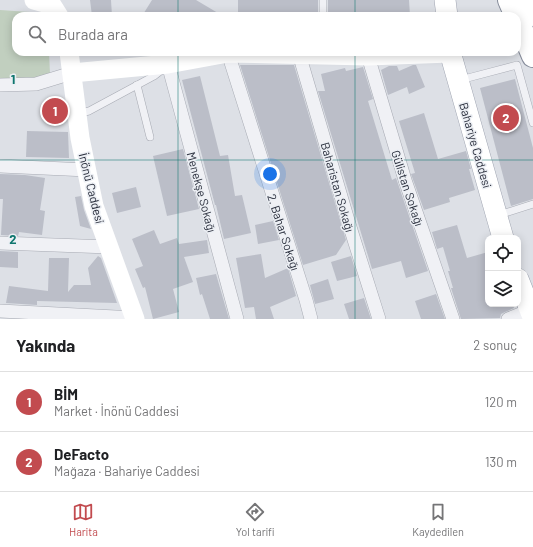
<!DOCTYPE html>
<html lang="tr">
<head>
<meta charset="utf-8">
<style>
	body { margin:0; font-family:Barlow,sans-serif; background:#f6f6f6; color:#202124 }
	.controls { position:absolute; right:12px; bottom:12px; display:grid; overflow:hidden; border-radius:8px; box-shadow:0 2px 10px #0003 }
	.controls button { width:36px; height:36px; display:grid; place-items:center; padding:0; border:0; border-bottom:1px solid #e0e0e0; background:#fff; color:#202124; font:20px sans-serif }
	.you { position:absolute; left:270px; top:174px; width:14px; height:14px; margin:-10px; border:3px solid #fff; border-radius:50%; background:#1a73e8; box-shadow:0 0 0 6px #1a73e833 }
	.badge { display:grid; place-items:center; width:26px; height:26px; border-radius:50%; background:#c24b4f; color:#fff; font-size:13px; font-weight:700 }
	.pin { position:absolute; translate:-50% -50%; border:2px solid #fff; box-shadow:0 1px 4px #0006 }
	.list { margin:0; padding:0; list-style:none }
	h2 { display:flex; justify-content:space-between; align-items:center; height:52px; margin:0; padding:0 16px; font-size:17px }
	h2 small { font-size:13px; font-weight:400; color:#757577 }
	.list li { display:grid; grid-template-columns:26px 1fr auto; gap:12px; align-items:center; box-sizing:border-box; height:60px; padding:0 16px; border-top:1px solid #e0e0e0 }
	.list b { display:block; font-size:15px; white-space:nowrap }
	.list p { margin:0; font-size:13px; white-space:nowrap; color:#757577 }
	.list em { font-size:13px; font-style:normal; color:#757577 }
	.icon { flex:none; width:22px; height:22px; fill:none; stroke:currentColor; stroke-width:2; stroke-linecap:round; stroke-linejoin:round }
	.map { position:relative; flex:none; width:533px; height:319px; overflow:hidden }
	.search { position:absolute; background:#fff; box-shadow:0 2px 10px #0003; left:12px; right:12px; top:12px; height:44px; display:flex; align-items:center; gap:10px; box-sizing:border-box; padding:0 14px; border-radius:12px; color:#757577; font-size:15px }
	.sheet { height:172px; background:#fff }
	nav { display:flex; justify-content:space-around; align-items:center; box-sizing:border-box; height:56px; border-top:1px solid #e0e0e0; background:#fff; font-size:11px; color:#757577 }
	nav a { display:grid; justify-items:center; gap:2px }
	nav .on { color:#c24b4f }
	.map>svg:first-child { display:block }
</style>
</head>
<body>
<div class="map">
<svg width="533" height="319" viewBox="0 0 533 319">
	<rect width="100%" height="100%" fill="#dde0e6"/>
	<polygon fill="#c1cfbf" points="0,10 30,12 33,16 16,16 16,52 49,52 50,74 40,79 0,79"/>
	<g fill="#bbbec8">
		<polygon points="90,0 111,0 112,16 92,16"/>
		<polygon points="152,0 196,0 223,16 142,16"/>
		<rect x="238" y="0" width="80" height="16"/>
		<polygon points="328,0 409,0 410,16 328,16"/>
		<polygon points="240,65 294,65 346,240 336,255 303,265"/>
		<polygon points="413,65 416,65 425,87 409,94 407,87 388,95 381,70 389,66 397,66 399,71"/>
		<polygon points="363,67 373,99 368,101 392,180 396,178 428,271 406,278 401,261 372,269 318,91 325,91 321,74 345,68 346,71"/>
		<polygon points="200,76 220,156 228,155 235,196 242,195 251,233 224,239 216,205 215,205 182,80"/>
		<polygon points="515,79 533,148 533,199 511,206 480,88"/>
		<polygon points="424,113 438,159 466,151 471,169 469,169 475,190 449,198 450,202 424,210 411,174 415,173 399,121"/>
		<polygon points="27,131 68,132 69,158 26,157"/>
		<polygon points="183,149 199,209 167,216 153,156"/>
		<polygon points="0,174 25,175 45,178 40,210 45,211 42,235 19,232 18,236 1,235 3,199 0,199"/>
		<polygon points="136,187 141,207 117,213 112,193"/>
		<polygon points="81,196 84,210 91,229 80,226 75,197"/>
		<polygon points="273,221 279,240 258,244 255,225"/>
		<polygon points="457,225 467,258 488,252 488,304 513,304 514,308 505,312 501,314 500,318 461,319 451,288 453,288 448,271 450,271 443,247 437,249 432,232"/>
		<polygon points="154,230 160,244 177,238 179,244 207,240 209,253 184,257 193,282 173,289 179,312 153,319 145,287 143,288 135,269 143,266 132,239"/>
		<polygon points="0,251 18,252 18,268 0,267"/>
		<polygon points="261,254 265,278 288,268 296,296 270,307 274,319 256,319 254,307 245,308 236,258"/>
		<polygon points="98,256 101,258 117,303 37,301 37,305 6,303 9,286 48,291 49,258 69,258 68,292 74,285 91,285 88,268"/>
		<polygon points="351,256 357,276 337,281 331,262"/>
		<polygon points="216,274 229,319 210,319 202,294 200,295 196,278"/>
		<polygon points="328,279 334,299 315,304 310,285"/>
		<polygon points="436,294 445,319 421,319 415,301"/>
		<polygon points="364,298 371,319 349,319 344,304"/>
	</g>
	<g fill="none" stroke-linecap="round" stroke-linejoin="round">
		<defs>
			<g id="service">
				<polyline points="323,0 323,16"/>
				<polyline points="460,80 517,65 533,123"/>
				<polyline points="137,85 150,137"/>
				<polyline points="77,114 89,111 154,76 163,69"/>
				<polyline points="499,215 533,204"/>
			</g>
			<g id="minor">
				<polyline points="228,53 306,300 311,319"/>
				<polyline points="299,54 350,227 379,319"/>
				<polyline points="368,56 405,180 453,319"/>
				<polyline points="168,64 237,319"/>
				<polyline points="0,85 36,84 72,73"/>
				<polyline points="0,166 87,170"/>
				<polyline points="0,243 109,247"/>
				<polyline points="0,311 135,318"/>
				<polyline points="508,319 530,310 532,317"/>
			</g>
			<g id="primary">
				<polyline points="445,0 447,16"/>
				<polyline points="450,52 503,238"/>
				<polyline points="518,279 533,317"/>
			</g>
			<g id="motorway">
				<polyline points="509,0 516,16"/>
				<polyline points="526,0 533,15"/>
				<polyline points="517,18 533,56"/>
			</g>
		</defs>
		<use href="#service" stroke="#a7aab3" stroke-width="8"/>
		<use href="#minor" stroke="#a7aab3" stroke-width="14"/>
		<use href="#primary" stroke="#9ea3b0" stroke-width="22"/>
		<use href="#motorway" stroke="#868c9b" stroke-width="24"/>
		<use href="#service" stroke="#f0f1f5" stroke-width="7"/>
		<use href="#minor" stroke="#f0f1f5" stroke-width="13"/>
		<g stroke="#fff" stroke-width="19">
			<polyline points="34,0 52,5 59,16"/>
			<polyline points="69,52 80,138 94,206 135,319"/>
			<polyline points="72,73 168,64 228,53 368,56 450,53"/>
		</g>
		<use href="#primary" stroke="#fff" stroke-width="21"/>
		<use href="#motorway" stroke="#fff" stroke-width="22"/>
	</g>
	<path fill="none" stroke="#0f766e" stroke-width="1" stroke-opacity="0.55" d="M178,0V16M355,0V16M178,52V319M355,52V319M0,160H533"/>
	<g text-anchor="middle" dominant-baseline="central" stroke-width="3" stroke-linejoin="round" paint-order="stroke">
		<g font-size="12" fill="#282d3b" stroke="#eceff4">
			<text transform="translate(476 145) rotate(74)">Bahariye Caddesi</text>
			<text transform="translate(338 187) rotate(74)">Baharistan Sokağı</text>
			<text transform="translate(92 188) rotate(76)">İnönü Caddesi</text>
			<text transform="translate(408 188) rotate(72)">Gülistan Sokağı</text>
			<text transform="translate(202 192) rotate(75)">Menekşe Sokağı</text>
			<text transform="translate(284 232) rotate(72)">2. Bahar Sokağı</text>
		</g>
	</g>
	<g font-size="13" text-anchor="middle" font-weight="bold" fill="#0f766e" stroke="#eceff4" stroke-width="3" stroke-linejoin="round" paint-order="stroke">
		<text x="13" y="84">1</text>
		<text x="13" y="244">2</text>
	</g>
</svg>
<div class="controls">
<button><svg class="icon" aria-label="locate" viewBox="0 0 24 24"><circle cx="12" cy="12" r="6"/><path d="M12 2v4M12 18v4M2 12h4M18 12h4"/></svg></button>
<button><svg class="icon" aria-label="layers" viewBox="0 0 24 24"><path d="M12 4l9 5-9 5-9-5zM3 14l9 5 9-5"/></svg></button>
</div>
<div class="you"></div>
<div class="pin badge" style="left:55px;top:111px">1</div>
<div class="pin badge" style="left:506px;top:118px">2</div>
<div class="search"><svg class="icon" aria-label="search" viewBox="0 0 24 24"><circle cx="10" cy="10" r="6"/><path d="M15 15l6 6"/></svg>Burada ara</div>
</div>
<section class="sheet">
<h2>Yakında<small>2 sonuç</small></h2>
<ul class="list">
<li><span class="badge">1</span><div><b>BİM</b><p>Market · İnönü Caddesi</p></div><em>120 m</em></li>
<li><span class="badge">2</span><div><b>DeFacto</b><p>Mağaza · Bahariye Caddesi</p></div><em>130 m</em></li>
</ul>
</section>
<nav>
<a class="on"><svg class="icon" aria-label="map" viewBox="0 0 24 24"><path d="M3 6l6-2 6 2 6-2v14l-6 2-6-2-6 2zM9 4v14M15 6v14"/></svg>Harita</a>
<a><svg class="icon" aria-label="directions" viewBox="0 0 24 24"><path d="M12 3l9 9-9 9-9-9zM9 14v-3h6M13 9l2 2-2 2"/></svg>Yol tarifi</a>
<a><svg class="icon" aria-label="saved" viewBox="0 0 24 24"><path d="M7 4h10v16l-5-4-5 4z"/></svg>Kaydedilen</a>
</nav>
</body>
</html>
